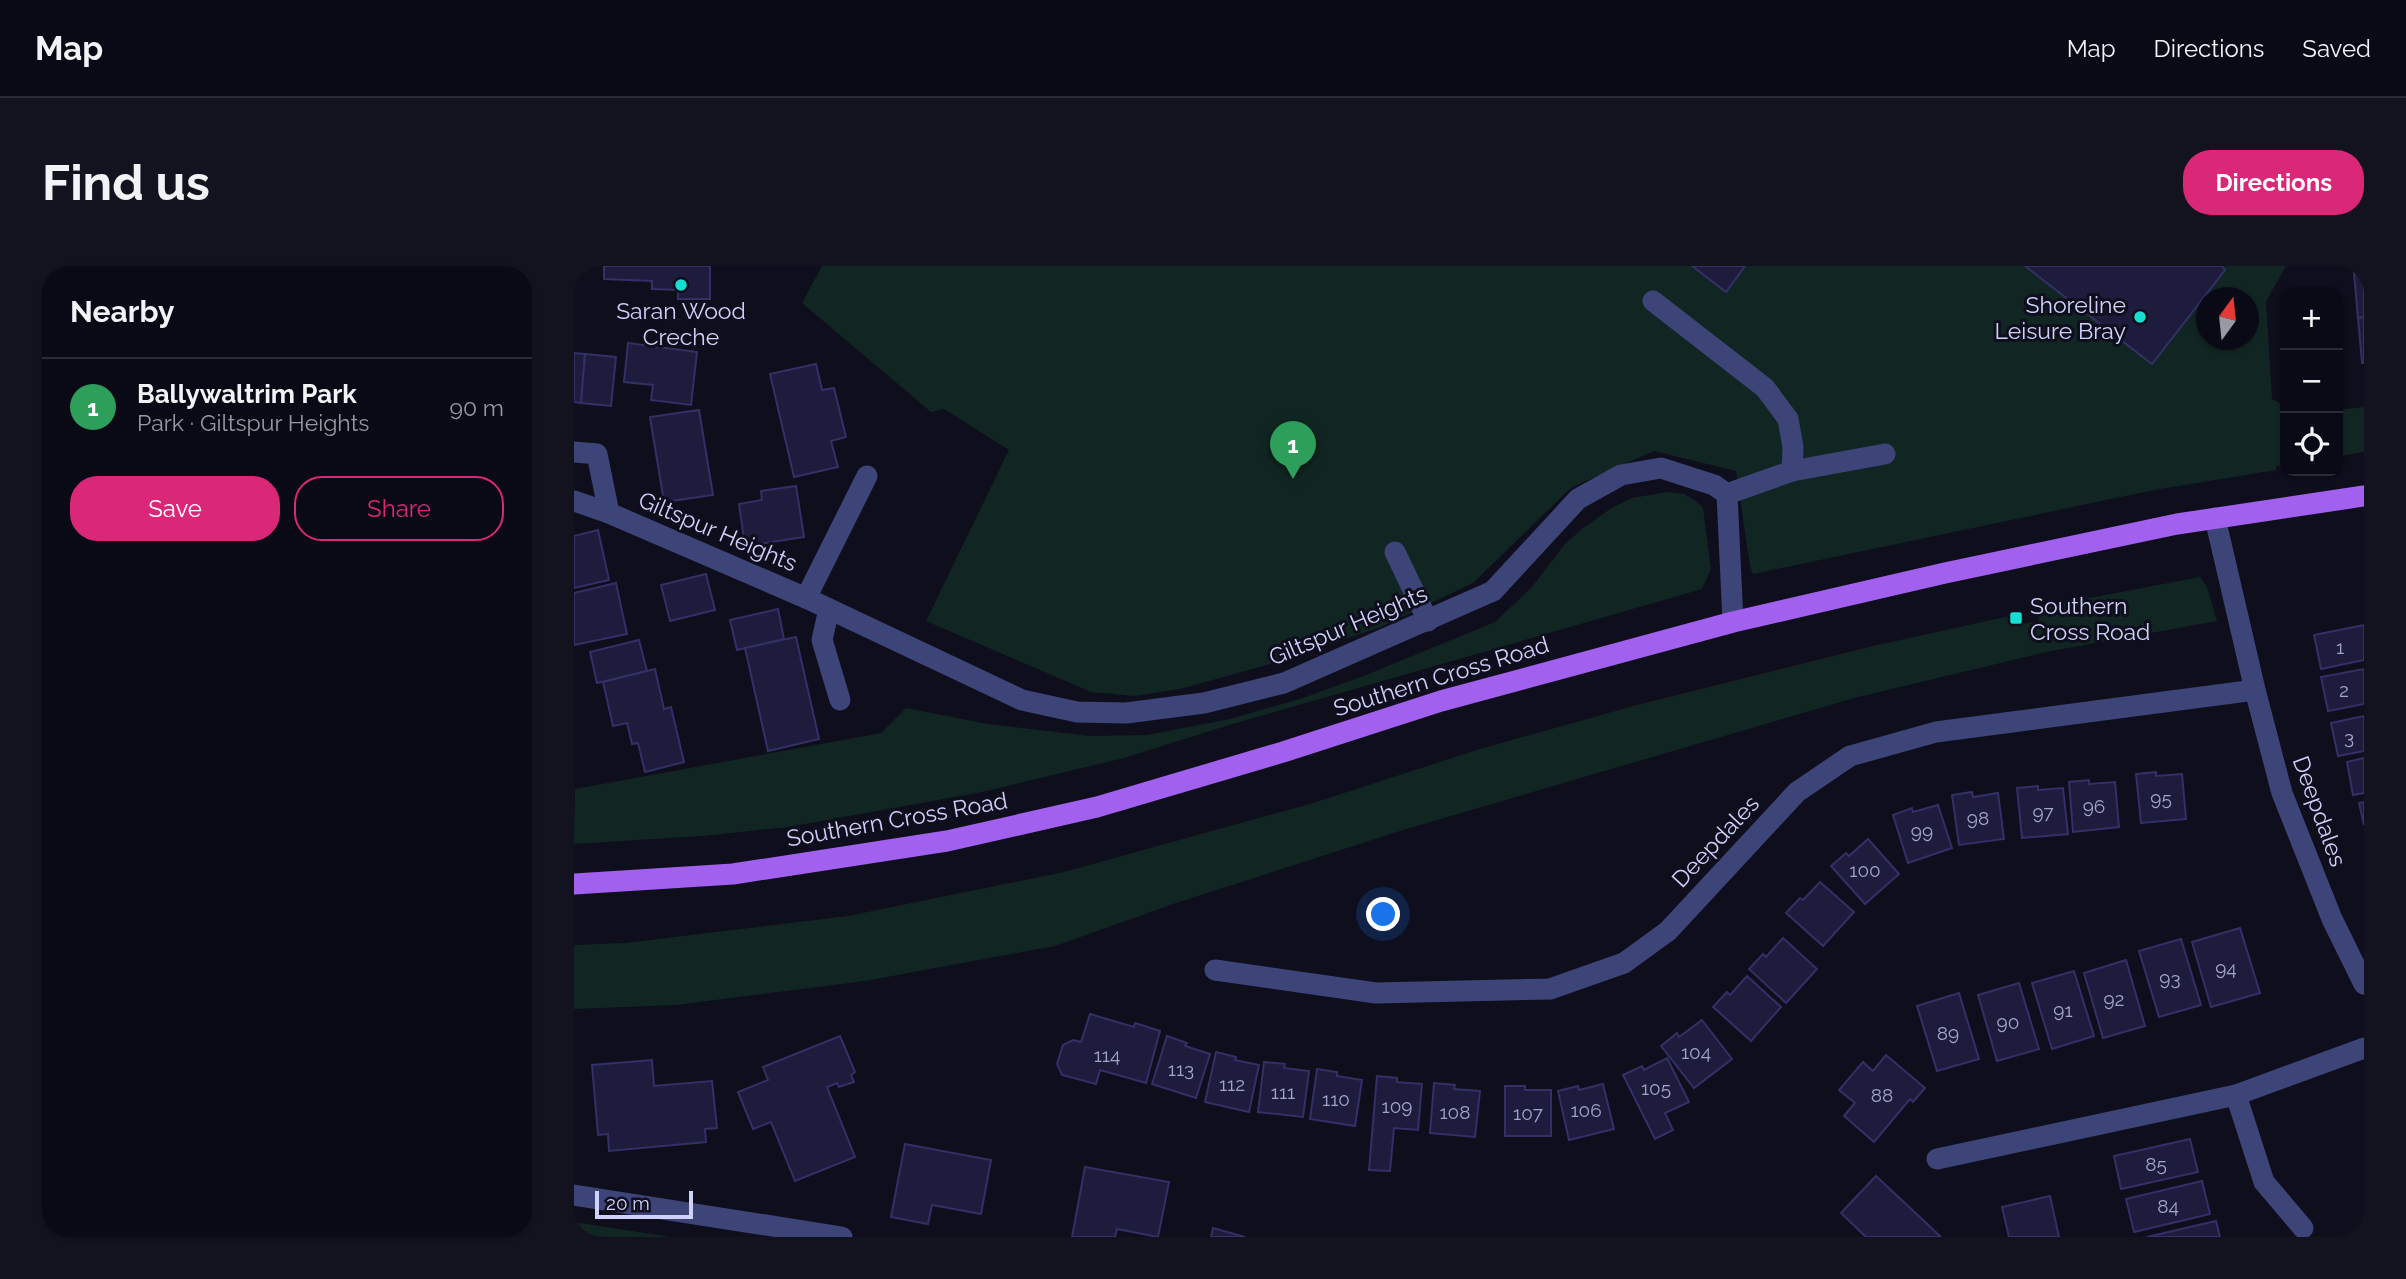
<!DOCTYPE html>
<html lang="en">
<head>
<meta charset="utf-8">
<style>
	body { margin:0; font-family:Raleway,sans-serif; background:#13131f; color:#f1f3f6 }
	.controls { position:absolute; right:21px; top:21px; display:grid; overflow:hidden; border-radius:14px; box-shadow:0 2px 5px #0004 }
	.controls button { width:63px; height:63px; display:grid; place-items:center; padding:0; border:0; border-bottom:2px solid #2a2b35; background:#0a0a16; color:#f1f3f6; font:35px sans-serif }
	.compass { position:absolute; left:1622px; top:21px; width:63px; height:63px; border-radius:50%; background:#0a0a16; box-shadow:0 2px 5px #0004; rotate:15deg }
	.scale { position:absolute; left:21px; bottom:18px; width:98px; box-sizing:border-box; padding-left:7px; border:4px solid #cfd1fa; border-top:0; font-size:19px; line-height:24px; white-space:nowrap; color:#cfd1fa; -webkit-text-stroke:5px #0e0e1d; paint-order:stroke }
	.you { position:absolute; left:810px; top:649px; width:24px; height:24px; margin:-18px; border:5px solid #fff; border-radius:50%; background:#1a73e8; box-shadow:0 0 0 10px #1a73e833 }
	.badge { display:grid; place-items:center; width:46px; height:46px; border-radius:50%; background:#db2777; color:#fff; font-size:23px; font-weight:700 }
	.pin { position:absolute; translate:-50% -58px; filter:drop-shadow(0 2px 4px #0008) }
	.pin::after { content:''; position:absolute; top:37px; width:24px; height:21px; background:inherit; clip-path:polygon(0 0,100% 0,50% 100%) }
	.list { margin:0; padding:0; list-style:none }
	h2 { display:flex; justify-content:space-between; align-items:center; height:91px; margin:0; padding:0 28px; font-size:30px }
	h2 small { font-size:23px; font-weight:400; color:#999aa1 }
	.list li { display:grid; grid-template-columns:46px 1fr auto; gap:21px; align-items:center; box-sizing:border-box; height:98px; padding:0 28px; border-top:2px solid #2a2b35 }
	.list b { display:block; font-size:26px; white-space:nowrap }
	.list p { margin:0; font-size:23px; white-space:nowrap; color:#999aa1 }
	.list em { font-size:23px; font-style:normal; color:#999aa1 }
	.actions { display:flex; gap:14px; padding:21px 28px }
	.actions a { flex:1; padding:16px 0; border:2px solid #db2777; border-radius:28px; text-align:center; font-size:24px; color:#db2777 }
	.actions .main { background:#db2777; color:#fff }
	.icon { flex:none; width:38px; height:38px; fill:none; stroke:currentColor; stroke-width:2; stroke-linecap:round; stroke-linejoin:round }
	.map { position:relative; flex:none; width:1790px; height:971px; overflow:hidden; border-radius:28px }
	header { display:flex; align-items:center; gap:42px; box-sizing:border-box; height:98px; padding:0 35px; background:#0a0a16; border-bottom:2px solid #2a2b35 }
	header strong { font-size:33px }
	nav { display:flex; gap:38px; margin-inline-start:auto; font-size:24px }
	.intro { display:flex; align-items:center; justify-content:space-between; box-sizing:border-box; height:168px; padding:0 42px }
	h1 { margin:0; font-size:49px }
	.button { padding:18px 32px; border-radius:28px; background:#db2777; color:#fff; font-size:24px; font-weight:700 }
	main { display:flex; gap:42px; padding:0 42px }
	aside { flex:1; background:#0a0a16; border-radius:28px; box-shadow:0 2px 5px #0004 }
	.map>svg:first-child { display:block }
</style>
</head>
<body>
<header>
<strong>Map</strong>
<nav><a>Map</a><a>Directions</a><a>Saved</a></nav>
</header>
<div class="intro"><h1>Find us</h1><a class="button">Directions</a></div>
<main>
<aside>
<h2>Nearby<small></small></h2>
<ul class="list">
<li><span class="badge" style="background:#2e9e5b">1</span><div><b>Ballywaltrim Park</b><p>Park · Giltspur Heights</p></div><em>90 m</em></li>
</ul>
<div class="actions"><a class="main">Save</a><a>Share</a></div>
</aside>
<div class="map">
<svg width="1790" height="971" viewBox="0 0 1790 971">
	<rect width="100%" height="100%" fill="#0e0e1d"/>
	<g fill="#112622" fill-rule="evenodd">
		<path d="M248,0H1712L1692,35L1698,133L1711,140V199L1702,200V204L1580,224L1179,308L1176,300L1162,205L1080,185L998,221L899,317L807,361L700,397L606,423L560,430L517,426L352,355L435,184L370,143L357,146L228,37ZM1632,32H1674V74H1632Z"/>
		<polygon points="1790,141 1790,186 1764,190 1764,144"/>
		<polygon points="1093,226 1110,228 1122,235 1129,242 1137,303 1128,323 652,460 550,492 408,526 214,561 128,570 0,578 1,523 307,467 332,442 414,458 516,470 573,469 656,453 726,433 792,409 921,356 957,322 991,278 1008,263 1036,243 1058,232"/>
		<polygon points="1626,311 1633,321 1643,355 1472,386 1280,432 829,564 602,637 481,680 291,715 102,739 0,743 0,679 51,677 274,650 490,606 739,537 906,483 1059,440 1299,380 1440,349 1443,359 1465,355 1463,342"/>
		<polygon points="0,956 97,971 0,971"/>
	</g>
	<g fill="#1d1c3c" stroke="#323066" stroke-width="2">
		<polygon points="30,0 136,0 136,33 104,33 104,24 78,23 78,15 30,13"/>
		<polygon points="1118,0 1171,0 1152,26"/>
		<polygon points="1451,0 1648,0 1651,4 1578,98"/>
		<polygon points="1790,6 1790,51 1784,52 1780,7"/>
		<polygon points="1790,51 1790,97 1788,97 1784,52"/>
		<polygon points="54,77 123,86 117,139 77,134 79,119 50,116"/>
		<polygon points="0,87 11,88 7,137 0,136"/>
		<polygon points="11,88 42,91 37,140 7,137"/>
		<polygon points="242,98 248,124 260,122 272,171 257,175 264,201 220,211 196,108"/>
		<polygon points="125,144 139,229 90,236 76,151"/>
		<polygon points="222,220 230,271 171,280 165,238 188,234 187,225"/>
		<polygon points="24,264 35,314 0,322 0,270"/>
		<polygon points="132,308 141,344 96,355 87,319"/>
		<polygon points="42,317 53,368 0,379 0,327"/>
		<polygon points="204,343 210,373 163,384 156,354"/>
		<polygon points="1790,359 1790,394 1747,403 1740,369"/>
		<polygon points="222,371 245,473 194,485 171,382"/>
		<polygon points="65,374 73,405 23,417 16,386"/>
		<polygon points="81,403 90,443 97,441 110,496 71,506 64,477 58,478 53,457 39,460 29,416"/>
		<polygon points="1790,403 1790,438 1754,445 1747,411"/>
		<polygon points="1790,450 1790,485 1764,490 1757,457"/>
		<polygon points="1790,492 1790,527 1779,529 1773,496"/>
		<polygon points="1582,506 1582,510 1608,508 1612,553 1567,557 1562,508"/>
		<polygon points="1515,514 1515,518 1541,516 1545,561 1499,566 1495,516"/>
		<polygon points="1464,520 1464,524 1489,522 1494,568 1448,572 1443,522"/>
		<polygon points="1398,526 1399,531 1424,527 1430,573 1385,579 1378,529"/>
		<polygon points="1790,536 1790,559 1785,537"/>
		<polygon points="1364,539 1378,582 1334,597 1319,549 1338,542 1339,546"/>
		<polygon points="1294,573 1325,608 1291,638 1257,600 1272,587 1275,590"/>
		<polygon points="1246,616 1280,646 1249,680 1212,647 1226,632 1229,634"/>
		<polygon points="1666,662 1686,727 1637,741 1618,676"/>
		<polygon points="1209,672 1243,703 1212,737 1175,703 1189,688 1192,691"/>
		<polygon points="1607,673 1627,739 1585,751 1565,685"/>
		<polygon points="1552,694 1571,760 1529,772 1510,707"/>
		<polygon points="1500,705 1520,770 1478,783 1458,717"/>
		<polygon points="1173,710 1207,741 1177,775 1139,741 1153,726 1156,729"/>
		<polygon points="1445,717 1465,783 1423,795 1404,729"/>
		<polygon points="1385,727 1405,793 1363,805 1343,740"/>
		<polygon points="516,748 560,761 561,757 586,765 572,817 526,804 522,818 488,809 483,798 489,779 499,774 507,776"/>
		<polygon points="1128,754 1158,793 1120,822 1087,780 1103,767 1105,771"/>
		<polygon points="266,770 281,806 277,809 280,816 265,821 263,817 253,821 281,891 221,915 197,856 179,863 164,826 194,814 189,801"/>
		<polygon points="593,770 613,777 611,780 636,788 622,832 578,818"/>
		<polygon points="642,786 662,791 661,794 685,799 675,846 631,836"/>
		<polygon points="1312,789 1351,822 1339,836 1336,833 1300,876 1270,850 1281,837 1265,824 1289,796 1299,805"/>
		<polygon points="1093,792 1115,836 1091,847 1099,864 1081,873 1049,809 1068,800 1070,804"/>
		<polygon points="78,794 80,820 138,815 143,862 131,863 132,876 35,885 34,868 24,869 18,799"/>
		<polygon points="690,796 711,798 710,802 735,805 729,851 684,846"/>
		<polygon points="743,803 763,806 763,810 788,814 781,860 736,853"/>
		<polygon points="803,810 823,812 823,816 848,818 844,864 820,862 816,905 795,904"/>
		<polygon points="860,817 881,819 880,823 906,825 901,871 856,867"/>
		<polygon points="1029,818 1040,863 995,874 984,825 1004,820 1005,824"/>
		<polygon points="931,820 951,820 951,824 977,824 977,870 931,870"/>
		<polygon points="1616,873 1624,906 1547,923 1540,890"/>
		<polygon points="331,878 417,894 407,948 358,939 354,958 317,951"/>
		<polygon points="511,901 595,916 584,971 543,963 541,971 498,971"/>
		<polygon points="1302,910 1367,971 1292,971 1267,947"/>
		<polygon points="1628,915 1636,948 1560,966 1552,933"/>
		<polygon points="1476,930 1485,971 1435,971 1428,941"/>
		<polygon points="1642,955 1646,971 1573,971"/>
		<polygon points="639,962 671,971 637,971"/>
	</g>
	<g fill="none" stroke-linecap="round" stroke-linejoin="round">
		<g stroke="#3d4578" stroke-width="21">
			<polyline points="1079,35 1191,122 1214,153 1219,181 1218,205"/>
			<polyline points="0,186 23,188 35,247"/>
			<polyline points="1153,228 1218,205 1311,188"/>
			<polyline points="0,235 35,247 232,332 448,434 503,446 552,447 630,437 710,417 919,325 1004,233 1047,209 1087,202 1140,219 1153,228 1159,356"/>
			<polyline points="1641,252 1681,424 1708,527 1758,653 1790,718"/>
			<polyline points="821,286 854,355"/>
			<polyline points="232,332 293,210"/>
			<polyline points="255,343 248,374 266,434"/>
			<polyline points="641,704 802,727 976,723 1050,697 1094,665 1223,526 1276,490 1362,466 1681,424"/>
			<polyline points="1662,829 1690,916 1729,962"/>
			<polyline points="1363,893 1662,829 1790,782"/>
			<polyline points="0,929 268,971"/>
		</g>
		<polyline stroke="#a260ef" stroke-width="21" points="0,618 159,608 373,575 523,541 709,486 867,435 1159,356 1371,307 1603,258 1790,230"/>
	</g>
	<g fill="#16dfd1" stroke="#0e0e1d" stroke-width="2.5">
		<circle cx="107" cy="19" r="7"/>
		<circle cx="1566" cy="51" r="7"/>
		<rect x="1435" y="345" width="14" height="14" rx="3.5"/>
	</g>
	<g text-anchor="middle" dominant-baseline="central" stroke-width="6" stroke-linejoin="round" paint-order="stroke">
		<g font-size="19" fill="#a2a4ca">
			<text x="1766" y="381">1</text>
			<text x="1770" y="424">2</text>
			<text x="1775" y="471">3</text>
			<text x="1587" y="532">95</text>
			<text x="1520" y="540">96</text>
			<text x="1469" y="546">97</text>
			<text x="1404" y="552">98</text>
			<text x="1348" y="565">99</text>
			<text x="1291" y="604">100</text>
			<text x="1652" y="702">94</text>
			<text x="1596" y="712">93</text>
			<text x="1540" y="733">92</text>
			<text x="1489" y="744">91</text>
			<text x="1434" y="756">90</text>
			<text x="1374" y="767">89</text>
			<text x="1122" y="786">104</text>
			<text x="533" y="789">114</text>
			<text x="607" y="803">113</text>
			<text x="658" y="818">112</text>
			<text x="1082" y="822">105</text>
			<text x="709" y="826">111</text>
			<text x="1308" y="829">88</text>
			<text x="762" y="833">110</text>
			<text x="823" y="840">109</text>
			<text x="1012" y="844">106</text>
			<text x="881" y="846">108</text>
			<text x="954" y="847">107</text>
			<text x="1582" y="898">85</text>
			<text x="1594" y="940">84</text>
		</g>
		<g font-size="23" fill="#cfd1fa" stroke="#0e0e1d" text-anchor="end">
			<text x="1552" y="38">Shoreline<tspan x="1552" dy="26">Leisure Bray</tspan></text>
			<text x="107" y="44" text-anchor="middle">Saran Wood<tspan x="107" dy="26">Creche</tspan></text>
			<text x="1456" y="339" text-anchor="start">Southern<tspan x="1456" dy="26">Cross Road</tspan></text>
		</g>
		<g font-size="23" fill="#cfd1fa" stroke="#0e0e1d">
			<text transform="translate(144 265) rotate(23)">Giltspur Heights</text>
			<text transform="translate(774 359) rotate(-23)">Giltspur Heights</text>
			<text transform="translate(867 410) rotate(-17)">Southern Cross Road</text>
			<text transform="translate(1746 545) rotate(70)">Deepdales</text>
			<text transform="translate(323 553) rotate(-10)">Southern Cross Road</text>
			<text transform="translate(1141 575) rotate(-47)">Deepdales</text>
		</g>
	</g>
</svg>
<div class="controls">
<button>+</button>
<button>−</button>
<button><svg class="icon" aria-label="locate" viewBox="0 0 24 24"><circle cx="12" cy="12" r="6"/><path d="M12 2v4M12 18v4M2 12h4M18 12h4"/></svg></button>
</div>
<svg class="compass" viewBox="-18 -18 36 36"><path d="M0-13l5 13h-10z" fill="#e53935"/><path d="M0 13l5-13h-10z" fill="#999aa1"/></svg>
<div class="scale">20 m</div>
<div class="you"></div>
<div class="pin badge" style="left:719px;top:213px;background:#2e9e5b">1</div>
</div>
</main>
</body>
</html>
